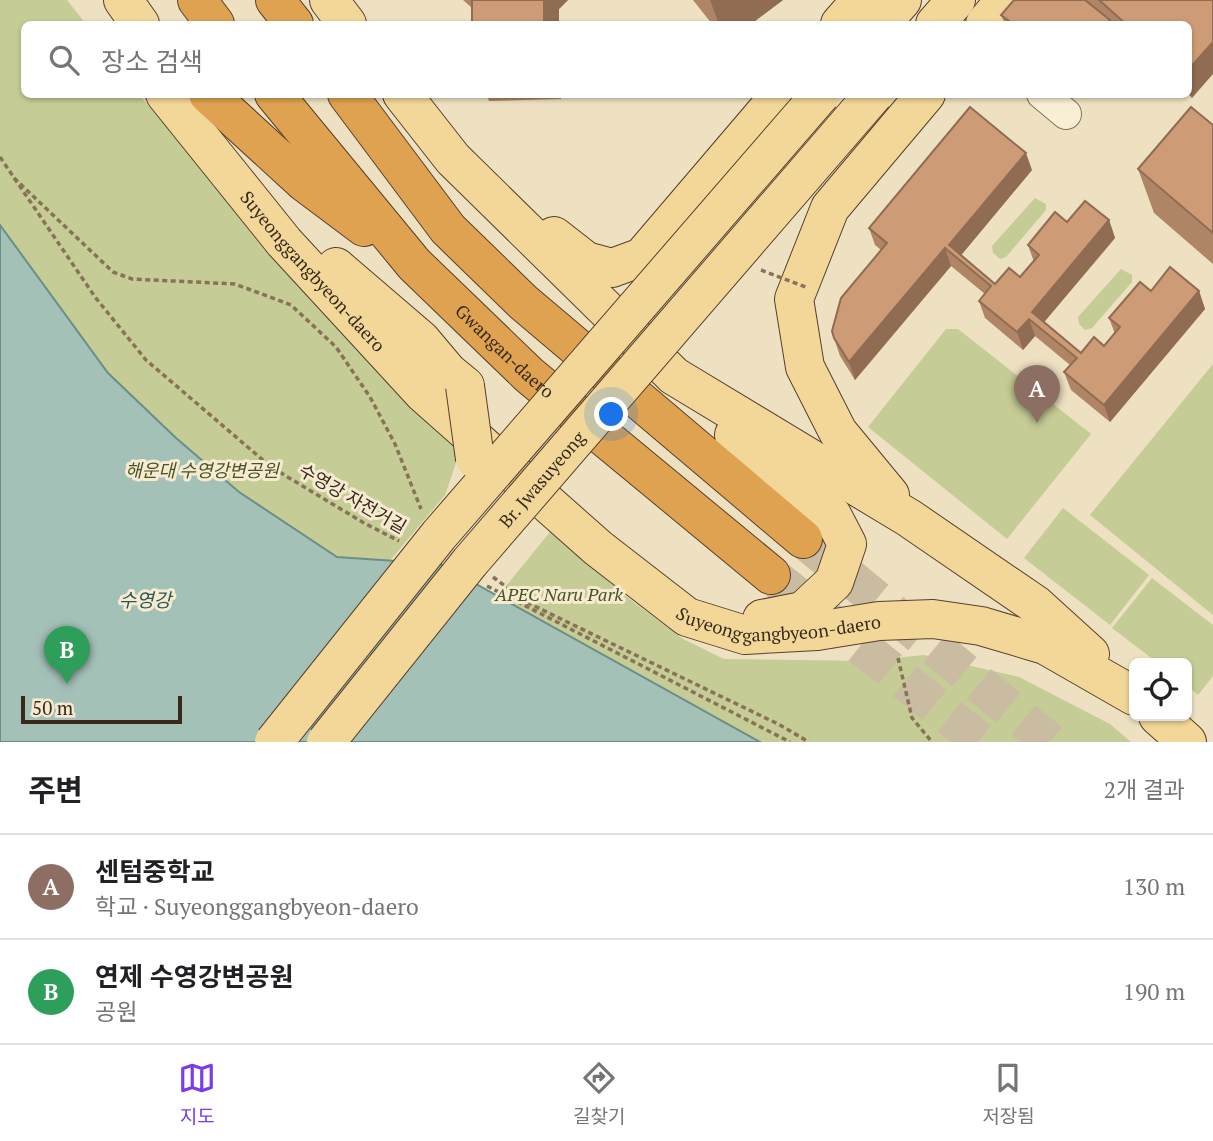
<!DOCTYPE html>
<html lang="ko">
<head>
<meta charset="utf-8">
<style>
	body { margin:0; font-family:"PT Serif","Noto Sans KR",serif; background:#f6f6f6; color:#202124 }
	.controls { position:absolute; right:21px; bottom:21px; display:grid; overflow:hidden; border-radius:10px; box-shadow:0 2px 5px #0004 }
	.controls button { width:63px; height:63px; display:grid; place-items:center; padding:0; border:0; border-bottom:2px solid #e0e0e0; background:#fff; color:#202124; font:35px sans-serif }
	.scale { position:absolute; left:21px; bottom:18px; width:161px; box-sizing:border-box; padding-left:7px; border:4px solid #372a1d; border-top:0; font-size:19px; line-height:24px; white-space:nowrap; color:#372a1d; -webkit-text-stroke:5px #f6ebd1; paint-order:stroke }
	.you { position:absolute; left:612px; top:415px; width:24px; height:24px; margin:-18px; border:5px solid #fff; border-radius:50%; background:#1a73e8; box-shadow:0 0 0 10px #1a73e833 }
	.badge { display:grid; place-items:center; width:46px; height:46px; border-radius:50%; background:#7c3aed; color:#fff; font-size:23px; font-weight:700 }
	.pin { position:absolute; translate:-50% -58px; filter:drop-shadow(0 2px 4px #0008) }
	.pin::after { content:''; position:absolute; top:37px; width:24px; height:21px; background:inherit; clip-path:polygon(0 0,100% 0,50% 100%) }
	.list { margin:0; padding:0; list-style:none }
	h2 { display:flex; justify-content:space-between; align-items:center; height:91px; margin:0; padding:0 28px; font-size:30px }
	h2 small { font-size:23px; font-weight:400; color:#757577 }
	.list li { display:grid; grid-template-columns:46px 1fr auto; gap:21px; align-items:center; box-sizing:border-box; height:105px; padding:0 28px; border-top:2px solid #e0e0e0 }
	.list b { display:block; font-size:26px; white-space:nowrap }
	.list p { margin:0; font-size:23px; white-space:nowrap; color:#757577 }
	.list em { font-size:23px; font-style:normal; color:#757577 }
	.icon { flex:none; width:38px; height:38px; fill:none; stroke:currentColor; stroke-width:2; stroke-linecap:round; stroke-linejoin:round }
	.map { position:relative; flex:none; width:1213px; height:742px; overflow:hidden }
	.search { position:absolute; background:#fff; box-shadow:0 2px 5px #0004; left:21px; right:21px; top:21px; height:77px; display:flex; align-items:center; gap:18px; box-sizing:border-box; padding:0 24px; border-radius:10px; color:#757577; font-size:26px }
	.sheet { height:301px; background:#fff }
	nav { display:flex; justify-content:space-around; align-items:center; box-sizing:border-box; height:98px; border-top:2px solid #e0e0e0; background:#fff; font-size:19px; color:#757577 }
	nav a { display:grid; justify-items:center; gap:4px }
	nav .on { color:#7c3aed }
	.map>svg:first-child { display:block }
</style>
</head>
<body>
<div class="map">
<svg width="1213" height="742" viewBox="0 0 1213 742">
	<rect width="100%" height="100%" fill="#eee1c1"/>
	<g fill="#c5cc95">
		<polygon points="0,0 67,0 86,24 24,24 24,94 139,95 354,338 457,434 458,457 445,495 238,742 0,742"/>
		<polygon points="1035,198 1046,204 1046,210 1006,257 1000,259 993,253 992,246"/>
		<polygon points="1121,269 1132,275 1132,282 1092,328 1085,330 1079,324 1078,317"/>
		<polygon points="946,329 958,329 1091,434 1007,539 868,427"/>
		<polygon points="1213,364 1213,615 1090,515"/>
		<polygon points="1063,508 1149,575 1110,625 1024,558"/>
		<polygon points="554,527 623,594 683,639 724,659 864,661 924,655 1019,677 1110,724 1131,742 746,742 488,608"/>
		<polygon points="1152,578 1213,625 1213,676 1198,695 1187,685 1187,663 1158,663 1112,628"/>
	</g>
	<polygon fill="#a4c1b8" stroke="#6b8f86" stroke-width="2" points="0,225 108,373 176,438 239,492 337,557 440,564 760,742 0,742"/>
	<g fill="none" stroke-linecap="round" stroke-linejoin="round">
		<g stroke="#c9bca0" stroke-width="38" stroke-dasharray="38 19" stroke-linecap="butt">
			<polyline points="803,539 1050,742"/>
			<polyline points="771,575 981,742"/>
		</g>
		<defs>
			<polyline id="minor" points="1042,94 1066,114"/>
			<g id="major">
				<polyline points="123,0 140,24"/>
				<polyline points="329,0 347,24"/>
				<polyline points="840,24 861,0"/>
				<polyline points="881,24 902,0"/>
				<polyline points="935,24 956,0"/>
				<polyline points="985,24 1005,0"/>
				<path id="s1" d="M165,94L284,242L423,393L598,548L687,617L745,635L817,631L879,621L933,619L981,626L1045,645L1134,696"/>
				<polyline points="402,94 453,159 674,376 909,518 1036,605 1090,654"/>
				<polyline points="554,236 586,261 612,268 642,257 781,94"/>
				<polyline points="336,267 421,340 448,372 465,386"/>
				<polyline points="734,435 832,515 847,544 834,582 803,611 762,619"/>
				<polyline points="890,495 838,432 805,367 794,299 830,208 926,94"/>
				<polyline points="1158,716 1187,742"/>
			</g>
			<g id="highway">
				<polyline points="197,0 215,24"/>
				<polyline points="275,0 294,24"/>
				<polyline points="208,94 304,182 364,227"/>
				<path id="s2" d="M274,94L414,264L529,375L771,575"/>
				<polyline points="347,94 448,229 523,302 803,539"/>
			</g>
		</defs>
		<use href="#minor" stroke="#887258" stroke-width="32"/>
		<use href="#major" stroke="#56402d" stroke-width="40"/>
		<use href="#highway" stroke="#56402d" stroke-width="40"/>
		<g stroke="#887258" stroke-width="3.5" stroke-dasharray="5 3.5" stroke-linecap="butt">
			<polyline points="0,157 95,297 146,360 271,467 364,523 399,541"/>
			<polyline points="14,178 113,272 132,279 235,284 291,305 336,347 370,397 395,444 421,509"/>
			<polyline points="493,577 528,603 778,724 809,742"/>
			<polyline points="487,586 790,742"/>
			<polyline points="898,658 912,718 932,742"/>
		</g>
		<use href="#minor" stroke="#f9efd4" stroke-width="30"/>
		<use href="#major" stroke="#f2d798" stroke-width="38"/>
		<use href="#highway" stroke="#dfa250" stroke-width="38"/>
		<defs>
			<g id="major-bridge">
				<polyline points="465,386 475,459"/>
				<polyline points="274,742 439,535 821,94"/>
				<path id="s3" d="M326,742L470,562L874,94"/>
			</g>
		</defs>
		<use href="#major-bridge" stroke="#56402d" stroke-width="40" stroke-linecap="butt"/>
		<polyline stroke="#887258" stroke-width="3.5" stroke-dasharray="5 3.5" stroke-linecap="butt" points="761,270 808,288"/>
		<use href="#major-bridge" stroke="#f2d798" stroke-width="38"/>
	</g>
	<g fill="#b08565">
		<polygon points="463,0 568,0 559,9 559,24 472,24 472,8"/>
		<polygon points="693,0 783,0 751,24 712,24"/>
		<polygon points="1014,0 1213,0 1192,98 1188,94 1188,24 1005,24 1001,15"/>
		<polygon points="486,94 561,94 561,99 489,101"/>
		<polygon points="1213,125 1213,264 1154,213 1138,169"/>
		<polygon points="1032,170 961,255 995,284 1020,277 1034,262 1028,245 1067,222 1109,220 1115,238 1044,322 1081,353 1104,346 1115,334 1109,318 1151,291 1199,291 1205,309 1110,422 1071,390 1064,372 1070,365 1035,336 1023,350 985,318 979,301 985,294 951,266 855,380 840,356 834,338 881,250 875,245 869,228"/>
	</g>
	<g fill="#906c53">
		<polygon points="544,0 568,0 559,9 559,24 544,24"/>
		<polygon points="710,0 783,0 751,24 719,24"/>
		<polygon points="1213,42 1213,74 1192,98 1188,87 1188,70"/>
		<polygon points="1026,153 1032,170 958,259 949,245"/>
		<polygon points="1109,220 1115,238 1040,327 1032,312"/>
		<polygon points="945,248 951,266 855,380 849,362"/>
		<polygon points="1199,291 1205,309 1110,422 1104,405"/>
		<polygon points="1029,319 1035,336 1023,350 1017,332"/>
	</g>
	<g fill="#cd9b76" stroke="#906c53" stroke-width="2">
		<rect x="472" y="0" width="72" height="24"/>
		<polygon points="1014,0 1085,0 1110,20 1106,24 1013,24 1001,15"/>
		<polygon points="1099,0 1213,0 1213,42 1188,70 1188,24 1126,24"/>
		<polygon points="970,107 1026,153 949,245 995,284 1009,268 1020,277 1039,255 1028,245 1055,212 1067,222 1085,201 1109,220 1032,312 1081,353 1094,337 1104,346 1120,327 1109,318 1140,282 1151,291 1170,267 1199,291 1104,405 1064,372 1077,358 1029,319 1017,332 979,301 991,286 945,248 849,362 834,338 832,331 841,298 887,243 869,228"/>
		<polygon points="1191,107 1213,125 1213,233 1138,169"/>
	</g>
	<g text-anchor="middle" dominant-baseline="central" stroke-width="6" stroke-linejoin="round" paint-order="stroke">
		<g font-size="18" fill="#372a1d" stroke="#f6ebd1">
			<text stroke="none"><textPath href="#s1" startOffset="231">Suyeonggangbyeon-daero</textPath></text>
			<text stroke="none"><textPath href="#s2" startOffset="346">Gwangan-daero</textPath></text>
			<text stroke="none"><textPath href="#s3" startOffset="340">Br. Jwasuyeong</textPath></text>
			<text transform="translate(353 498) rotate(30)">수영강 자전거길</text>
			<text stroke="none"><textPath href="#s1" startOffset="835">Suyeonggangbyeon-daero</textPath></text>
		</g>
		<g font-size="18" font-style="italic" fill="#475423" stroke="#f6ebd1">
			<text x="202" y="470">해운대 수영강변공원</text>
			<text x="559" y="594">APEC Naru Park</text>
		</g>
		<g font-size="19" font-style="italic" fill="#2c5755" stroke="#f6ebd1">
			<text x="145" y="599">수영강</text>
		</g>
	</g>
</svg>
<div class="controls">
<button><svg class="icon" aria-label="locate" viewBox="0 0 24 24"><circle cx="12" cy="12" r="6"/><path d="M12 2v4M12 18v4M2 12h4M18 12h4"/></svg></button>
</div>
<div class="scale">50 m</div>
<div class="you"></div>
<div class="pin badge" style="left:1037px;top:423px;background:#8d6e63">A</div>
<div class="pin badge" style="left:67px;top:684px;background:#2e9e5b">B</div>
<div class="search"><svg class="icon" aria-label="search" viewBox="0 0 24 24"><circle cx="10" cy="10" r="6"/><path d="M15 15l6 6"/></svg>장소 검색</div>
</div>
<section class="sheet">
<h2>주변<small>2개 결과</small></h2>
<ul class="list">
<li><span class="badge" style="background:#8d6e63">A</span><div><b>센텀중학교</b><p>학교 · Suyeonggangbyeon-daero</p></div><em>130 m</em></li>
<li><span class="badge" style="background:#2e9e5b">B</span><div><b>연제 수영강변공원</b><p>공원</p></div><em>190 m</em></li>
</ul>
</section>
<nav>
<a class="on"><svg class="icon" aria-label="map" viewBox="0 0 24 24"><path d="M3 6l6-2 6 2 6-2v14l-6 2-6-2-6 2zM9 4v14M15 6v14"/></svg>지도</a>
<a><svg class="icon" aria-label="directions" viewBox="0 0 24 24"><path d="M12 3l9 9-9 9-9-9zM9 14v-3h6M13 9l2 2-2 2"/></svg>길찾기</a>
<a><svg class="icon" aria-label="saved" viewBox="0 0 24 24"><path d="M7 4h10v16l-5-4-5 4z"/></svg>저장됨</a>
</nav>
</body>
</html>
